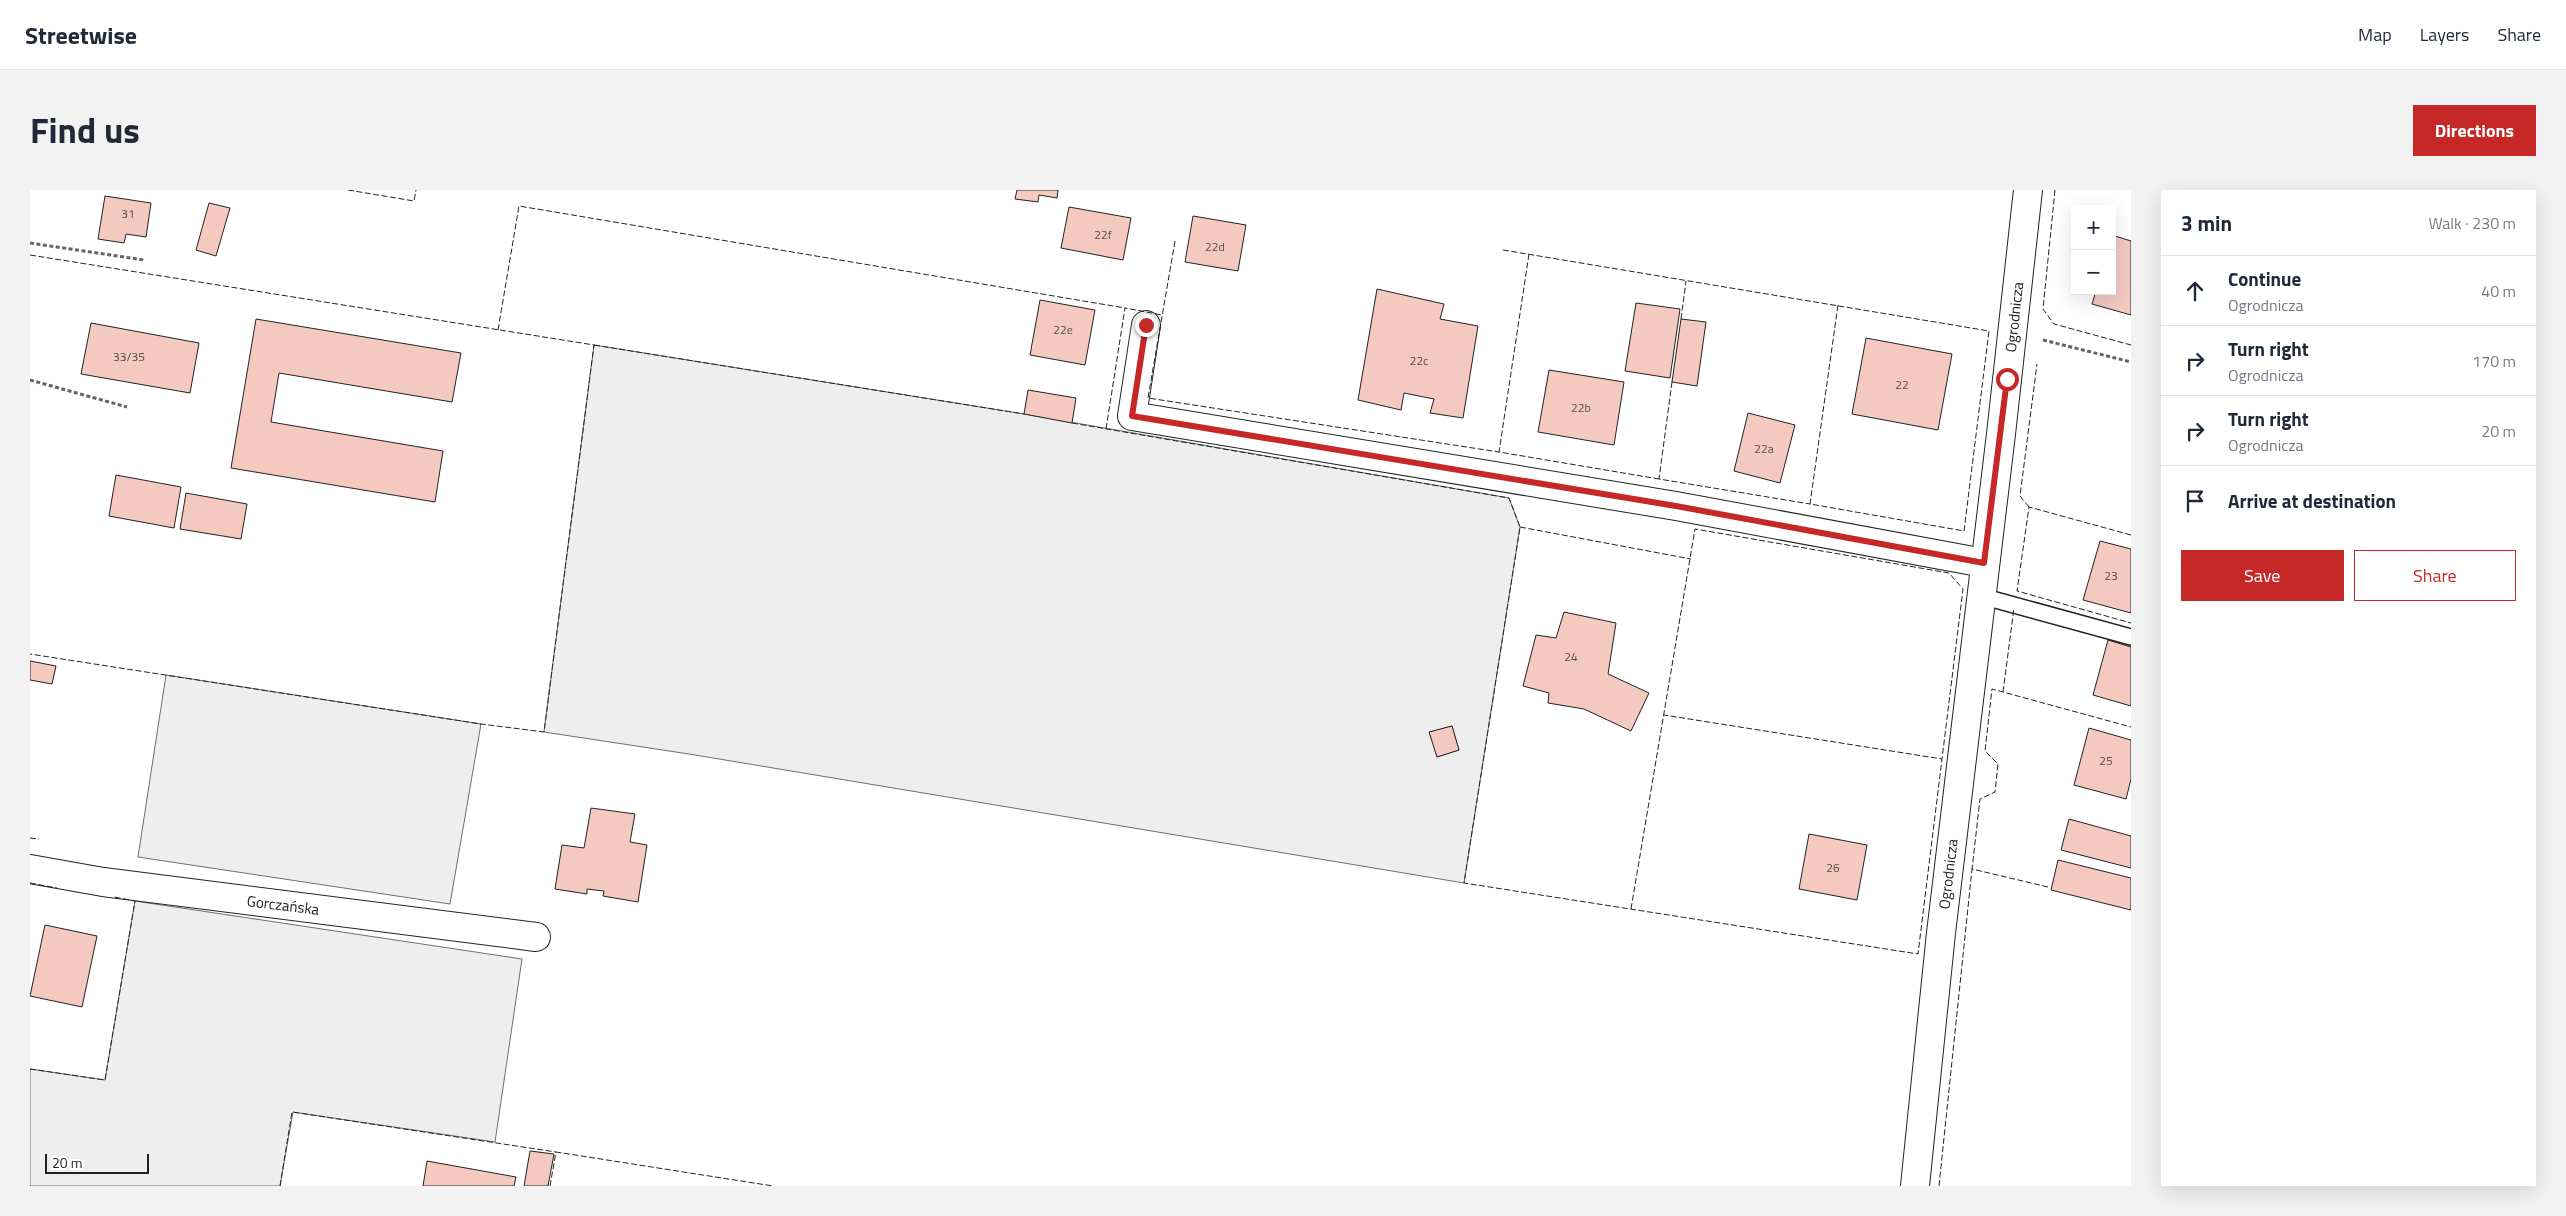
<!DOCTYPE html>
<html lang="en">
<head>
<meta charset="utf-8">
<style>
	body { margin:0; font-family:"Titillium Web",sans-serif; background:#f2f2f3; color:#1f2937 }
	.controls { position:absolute; right:15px; top:15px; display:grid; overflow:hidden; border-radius:0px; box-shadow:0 5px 20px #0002 }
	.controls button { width:45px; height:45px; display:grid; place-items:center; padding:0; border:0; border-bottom:1px solid #e0e1e3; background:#fff; color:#1f2937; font:25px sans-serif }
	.scale { position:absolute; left:15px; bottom:12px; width:104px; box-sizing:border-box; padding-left:5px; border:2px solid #222; border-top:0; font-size:14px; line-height:18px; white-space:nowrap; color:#222; -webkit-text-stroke:4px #fff; paint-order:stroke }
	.stop { position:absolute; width:15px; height:15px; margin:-11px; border:4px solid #c62828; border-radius:50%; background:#fff }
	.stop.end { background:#c62828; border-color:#fff; box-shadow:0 1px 5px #0008 }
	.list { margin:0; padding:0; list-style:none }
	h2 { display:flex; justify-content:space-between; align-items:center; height:65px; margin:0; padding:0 20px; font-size:21px }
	h2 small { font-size:16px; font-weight:400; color:#747a83 }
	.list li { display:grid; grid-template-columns:32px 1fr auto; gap:15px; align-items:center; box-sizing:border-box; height:70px; padding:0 20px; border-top:1px solid #e0e1e3 }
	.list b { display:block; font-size:19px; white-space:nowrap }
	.list p { margin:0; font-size:16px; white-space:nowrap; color:#747a83 }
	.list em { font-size:16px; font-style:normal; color:#747a83 }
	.actions { display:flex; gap:10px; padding:15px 20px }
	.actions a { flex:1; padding:11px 0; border:1px solid #c62828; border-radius:0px; text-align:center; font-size:18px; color:#c62828 }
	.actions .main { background:#c62828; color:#fff }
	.icon { flex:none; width:28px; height:28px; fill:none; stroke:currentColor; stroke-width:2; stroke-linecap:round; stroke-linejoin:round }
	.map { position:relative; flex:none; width:2101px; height:996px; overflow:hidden; border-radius:0px }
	header { display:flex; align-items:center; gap:30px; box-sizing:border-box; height:70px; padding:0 25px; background:#fff; border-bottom:1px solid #e0e1e3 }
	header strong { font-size:24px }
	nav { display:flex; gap:28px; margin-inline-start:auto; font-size:18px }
	.intro { display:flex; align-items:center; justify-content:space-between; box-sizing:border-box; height:120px; padding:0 30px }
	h1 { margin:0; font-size:35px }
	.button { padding:12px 22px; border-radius:0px; background:#c62828; color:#fff; font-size:18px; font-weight:700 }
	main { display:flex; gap:30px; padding:0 30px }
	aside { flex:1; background:#fff; border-radius:0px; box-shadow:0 5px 20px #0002 }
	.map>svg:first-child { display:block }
</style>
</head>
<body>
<header>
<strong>Streetwise</strong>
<nav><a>Map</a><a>Layers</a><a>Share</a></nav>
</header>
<div class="intro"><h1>Find us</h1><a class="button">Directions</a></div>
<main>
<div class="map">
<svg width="2101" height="996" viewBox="0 0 2101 996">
	<rect width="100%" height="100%" fill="#fff"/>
	<g fill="#eee" stroke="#6f6f6f" fill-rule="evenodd">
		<path d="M564,155L994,224L1479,308L1490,337L1434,693L659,564L514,542ZM1422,536L1429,560L1407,567L1400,542Z"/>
		<polygon points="136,485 451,534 420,714 108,667"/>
		<polygon points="105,711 492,769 465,952 263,922 250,996 0,996 0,879 75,890"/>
	</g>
	<g fill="#f3c9c0" stroke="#222">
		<polygon points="987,0 1028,0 1027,8 1009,5 1008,12 985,9"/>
		<polygon points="75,6 121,13 116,47 96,44 94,53 68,49"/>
		<polygon points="179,13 200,18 186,66 166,60"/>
		<polygon points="1039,17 1101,28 1093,70 1031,58"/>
		<polygon points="1163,26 1216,35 1208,81 1155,72"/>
		<polygon points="2082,45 2101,51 2101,125 2062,114 2066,101 2082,101"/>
		<polygon points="1347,99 1414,114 1410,129 1448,136 1433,228 1400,223 1404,209 1374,203 1371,220 1328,210"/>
		<polygon points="1010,110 1065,120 1055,175 1000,165"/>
		<polygon points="1606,113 1650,119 1640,188 1595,181"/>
		<polygon points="226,129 431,163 422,212 249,183 241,232 413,261 405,312 201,278"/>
		<polygon points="1651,129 1676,132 1667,196 1642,192"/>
		<polygon points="61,133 169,153 160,203 51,184"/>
		<polygon points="1836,148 1922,164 1908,240 1822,224"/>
		<polygon points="1519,180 1594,192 1584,255 1508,242"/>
		<polygon points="998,200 1046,208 1042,233 994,224"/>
		<polygon points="1718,223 1765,235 1750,293 1704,281"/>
		<polygon points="86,285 151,297 144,338 79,326"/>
		<polygon points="156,303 217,314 211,349 150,339"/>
		<polygon points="2070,351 2101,359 2101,423 2053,410"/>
		<polygon points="1534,422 1586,433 1578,484 1619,503 1601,541 1554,519 1518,513 1519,503 1493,496 1506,445 1526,448"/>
		<polygon points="2078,450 2101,457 2101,516 2063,505"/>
		<polygon points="0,471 26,476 22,494 0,490"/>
		<polygon points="1422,536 1429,560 1407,567 1399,542"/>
		<polygon points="2059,538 2101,550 2101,589 2096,609 2044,595"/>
		<polygon points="561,618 605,624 600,652 617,655 608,712 573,706 574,701 557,699 557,704 525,699 532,655 554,658"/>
		<polygon points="2039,629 2101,646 2101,678 2031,660"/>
		<polygon points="1779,644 1837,655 1827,710 1769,699"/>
		<polygon points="2028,670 2101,688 2101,720 2021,700"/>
		<polygon points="15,735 67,746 52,817 0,806"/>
		<polygon points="500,961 524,964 518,996 494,996"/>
		<polygon points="397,971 486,987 484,996 393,996"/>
	</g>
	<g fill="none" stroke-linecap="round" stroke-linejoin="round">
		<defs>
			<polyline id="lane" points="1951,406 2101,447"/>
			<g id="street">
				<polyline points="1116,135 1102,226 1646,316 1954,373"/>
				<polyline points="0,679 73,692 506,747"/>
				<polyline points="1885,996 1911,743 1971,244 1998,0"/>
			</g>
		</defs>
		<use href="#lane" stroke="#222" stroke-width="18"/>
		<use href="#street" stroke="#222" stroke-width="30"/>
		<g stroke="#646464" stroke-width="3" stroke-dasharray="4 2.5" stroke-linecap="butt">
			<polyline points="0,53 114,70"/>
			<polyline points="2013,150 2101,172"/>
			<polyline points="0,190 97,217"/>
		</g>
		<use href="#lane" stroke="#fff" stroke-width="15"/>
		<use href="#street" stroke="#fff" stroke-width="28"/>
		<g stroke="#222" stroke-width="1" stroke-dasharray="6 2.5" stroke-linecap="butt">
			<polyline points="318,0 384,11 386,0"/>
			<polyline points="2025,0 2013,119 2024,134 2101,155"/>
			<polyline points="1145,51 1118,208 1469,262"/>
			<polyline points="1473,60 1959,141 1934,341 1780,314 1808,115"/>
			<polyline points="1499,64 1469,262 1629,289"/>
			<polyline points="0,65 564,155 514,542 451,534 0,464"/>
			<polyline points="1651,129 1656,91"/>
			<polyline points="468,140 489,16 1095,118"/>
			<polyline points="564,155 994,224"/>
			<polyline points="1642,192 1629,289 1780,314"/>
			<polyline points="1042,233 1479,308 1490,337 1434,693 1888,764 1912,569 1634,525"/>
			<polyline points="1076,239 1095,118 1132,125"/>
			<polyline points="1999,317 1990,306 2007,174"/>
			<polyline points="1490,337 1661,369"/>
			<polyline points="2101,345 1999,317 1987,401 2101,433"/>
			<polyline points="1973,502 1984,418"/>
			<polyline points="0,648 9,649"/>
			<polyline points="0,693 27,698"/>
			<polyline points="2018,697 1942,679 1950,609 1965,602 1968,574 1955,561 1962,499 2101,537"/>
			<polyline points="1601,719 1665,339 1919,383 1933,399 1912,569"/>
			<polyline points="0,879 75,890 105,711 84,707"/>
			<polyline points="250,996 262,922 526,962"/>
			<polyline points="520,996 526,962 743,996"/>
			<polyline points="1909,996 1942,679"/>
		</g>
	</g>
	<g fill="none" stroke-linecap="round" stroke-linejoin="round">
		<polyline stroke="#c62828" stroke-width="6" points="1116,135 1102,226 1646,316 1954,373 1977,189"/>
	</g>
	<g text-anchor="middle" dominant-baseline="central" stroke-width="4" stroke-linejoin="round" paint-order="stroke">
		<g font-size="12" fill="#564c4a">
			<text x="98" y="23">31</text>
			<text x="1073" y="44">22f</text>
			<text x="1185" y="56">22d</text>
			<text x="1033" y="139">22e</text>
			<text x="99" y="166">33/35</text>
			<text x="1389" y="170">22c</text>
			<text x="1872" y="194">22</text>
			<text x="1551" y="217">22b</text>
			<text x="1734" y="258">22a</text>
			<text x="2081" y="385">23</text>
			<text x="1541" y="466">24</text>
			<text x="2076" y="570">25</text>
			<text x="1803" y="677">26</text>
		</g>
		<g font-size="15" fill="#222" stroke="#fff">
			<text transform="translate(1984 127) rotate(-84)">Ogrodnicza</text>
			<text transform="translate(1918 684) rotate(-83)">Ogrodnicza</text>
			<text transform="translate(253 715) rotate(7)">Gorczańska</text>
		</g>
	</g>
</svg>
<div class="controls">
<button>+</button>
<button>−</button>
</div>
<div class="scale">20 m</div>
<div class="stop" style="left:1977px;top:189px"></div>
<div class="stop end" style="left:1116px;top:135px"></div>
</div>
<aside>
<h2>3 min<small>Walk · 230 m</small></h2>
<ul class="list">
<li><svg class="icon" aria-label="ahead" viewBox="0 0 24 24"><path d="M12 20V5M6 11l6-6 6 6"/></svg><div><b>Continue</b><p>Ogrodnicza</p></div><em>40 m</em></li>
<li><svg class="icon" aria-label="right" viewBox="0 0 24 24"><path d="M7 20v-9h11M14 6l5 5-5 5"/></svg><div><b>Turn right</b><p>Ogrodnicza</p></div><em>170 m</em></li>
<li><svg class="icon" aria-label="right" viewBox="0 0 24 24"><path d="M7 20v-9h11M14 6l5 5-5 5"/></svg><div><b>Turn right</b><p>Ogrodnicza</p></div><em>20 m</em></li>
<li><svg class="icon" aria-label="arrive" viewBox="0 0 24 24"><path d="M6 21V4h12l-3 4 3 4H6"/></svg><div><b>Arrive at destination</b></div></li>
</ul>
<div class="actions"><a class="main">Save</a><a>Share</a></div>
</aside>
</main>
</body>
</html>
